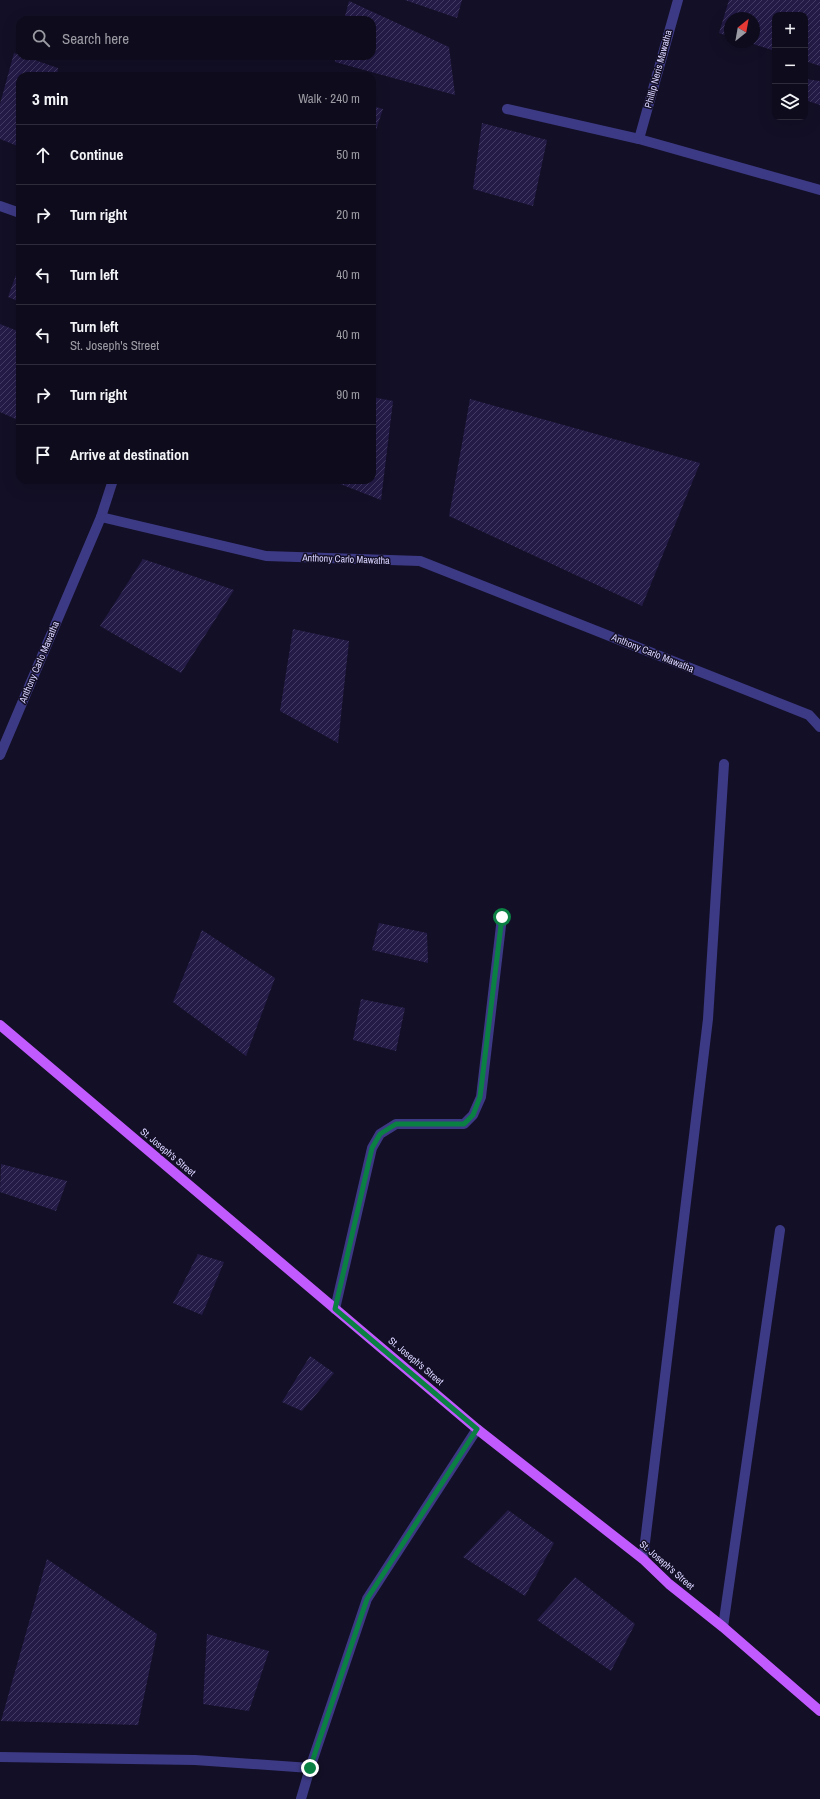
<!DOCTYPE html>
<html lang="en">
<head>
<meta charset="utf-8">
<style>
	body { margin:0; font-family:"Archivo Narrow",sans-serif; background:#171425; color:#f1f3f6 }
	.controls { position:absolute; right:12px; top:12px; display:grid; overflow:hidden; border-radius:8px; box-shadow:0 4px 16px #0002 }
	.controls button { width:36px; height:36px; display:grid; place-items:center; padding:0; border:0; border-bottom:1px solid #2e2b3b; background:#0e0b1c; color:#f1f3f6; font:20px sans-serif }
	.compass { position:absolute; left:724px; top:12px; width:36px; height:36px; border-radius:50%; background:#0e0b1c; box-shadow:0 4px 16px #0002; rotate:31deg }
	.stop { position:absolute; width:12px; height:12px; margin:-9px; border:3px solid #0b8043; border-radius:50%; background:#fff }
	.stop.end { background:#0b8043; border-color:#fff; box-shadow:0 1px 4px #0008 }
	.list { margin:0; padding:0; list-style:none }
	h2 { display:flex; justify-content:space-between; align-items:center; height:52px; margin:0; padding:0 16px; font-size:17px }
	h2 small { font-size:13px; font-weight:400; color:#9b9ba3 }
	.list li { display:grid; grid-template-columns:26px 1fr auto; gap:12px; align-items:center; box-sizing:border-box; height:60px; padding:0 16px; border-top:1px solid #2e2b3b }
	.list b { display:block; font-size:15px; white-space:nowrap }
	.list p { margin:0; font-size:13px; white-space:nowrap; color:#9b9ba3 }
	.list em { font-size:13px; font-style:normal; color:#9b9ba3 }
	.icon { flex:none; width:22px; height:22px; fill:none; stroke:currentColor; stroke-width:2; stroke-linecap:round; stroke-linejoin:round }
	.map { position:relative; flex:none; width:820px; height:1799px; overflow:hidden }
	.search { position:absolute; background:#0e0b1c; box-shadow:0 4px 16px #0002; left:16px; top:16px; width:360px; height:44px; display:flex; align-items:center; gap:10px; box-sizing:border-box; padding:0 14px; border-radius:12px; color:#9b9ba3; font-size:15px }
	.panel { position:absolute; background:#0e0b1c; box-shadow:0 4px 16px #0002; left:16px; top:72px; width:360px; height:412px; border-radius:12px }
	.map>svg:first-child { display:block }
</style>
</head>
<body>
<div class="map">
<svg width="820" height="1799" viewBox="0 0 820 1799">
	<defs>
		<pattern id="building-hatch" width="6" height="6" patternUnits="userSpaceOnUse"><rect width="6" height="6" fill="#241b47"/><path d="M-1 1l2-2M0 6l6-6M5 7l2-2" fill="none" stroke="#433b63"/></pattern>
	</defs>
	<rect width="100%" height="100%" fill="#130f26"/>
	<g fill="url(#building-hatch)">
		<polygon points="405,0 462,0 457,18"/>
		<polygon points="729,0 820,0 820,66 805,61 805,15 775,15 775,51 747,42 754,42 754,18 730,18 730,37 719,33"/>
		<polygon points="349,1 449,47 455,95 335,62 336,56 372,56 372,20 344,20"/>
		<polygon points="14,53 58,68 57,76 20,76 20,147 0,139 0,104"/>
		<polygon points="805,79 820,81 820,105 805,100"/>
		<polygon points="372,106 383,109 372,142"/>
		<polygon points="482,123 547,140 533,206 473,189"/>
		<polygon points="20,264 20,302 8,297"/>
		<polygon points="0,324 20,332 20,421 0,412"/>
		<polygon points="372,397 393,401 381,500 330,480 372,480"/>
		<polygon points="470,399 700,463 642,606 449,516"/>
		<polygon points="143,559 234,590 181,673 100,626"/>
		<polygon points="293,629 349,641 338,743 280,711"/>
		<polygon points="379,923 427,933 428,963 372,950"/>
		<polygon points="202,930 275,978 246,1056 173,1002"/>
		<polygon points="361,999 405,1008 396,1051 353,1040"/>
		<polygon points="1,1164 67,1181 56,1211 0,1192"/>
		<polygon points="198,1254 224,1262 202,1315 173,1303"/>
		<polygon points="310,1356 334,1373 302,1411 282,1402"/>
		<polygon points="508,1510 554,1543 525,1596 463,1557"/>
		<polygon points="47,1559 157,1634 138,1725 1,1721"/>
		<polygon points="575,1577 635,1624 611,1671 537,1620"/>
		<polygon points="207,1634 269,1651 249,1711 203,1704"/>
	</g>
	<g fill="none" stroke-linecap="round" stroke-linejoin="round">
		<g stroke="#3d3a85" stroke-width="10">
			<polyline points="507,109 639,139 820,190"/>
			<polyline points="639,139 678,0"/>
			<polyline points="0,206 20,213"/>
			<polyline points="101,517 266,556 420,561 809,715 820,727"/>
			<polyline points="0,755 101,517 113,480"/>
			<polyline points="335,1309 372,1148 380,1134 396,1124 464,1124 473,1115 481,1097 502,917"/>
			<polyline points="643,1559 708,1019 724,764"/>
			<polyline points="723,1627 780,1230"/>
			<polyline points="0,1757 195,1760 310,1768"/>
			<polyline points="301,1799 310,1768 367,1599 477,1429"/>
		</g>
		<polyline stroke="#c25bff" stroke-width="10" points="0,1025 477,1429 643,1559 669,1584 723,1627 820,1711"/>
	</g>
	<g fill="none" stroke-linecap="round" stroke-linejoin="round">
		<polyline stroke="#0b8043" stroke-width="5" points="310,1768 367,1599 477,1429 335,1309 372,1148 380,1134 396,1124 464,1124 473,1115 480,1097 502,917"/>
	</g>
	<g text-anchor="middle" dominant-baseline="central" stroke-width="3" stroke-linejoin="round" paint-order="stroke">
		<g font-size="10" fill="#d9d4ff" stroke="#130f26">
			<text transform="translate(658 69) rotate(-75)">Phillip Neris Mawatha</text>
			<text transform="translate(346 559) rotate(2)">Anthony Carlo Mawatha</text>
			<text transform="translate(653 653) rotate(22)">Anthony Carlo Mawatha</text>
			<text transform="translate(39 662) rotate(-67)">Anthony Carlo Mawatha</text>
			<text transform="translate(168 1152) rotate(40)">St. Joseph's Street</text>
			<text transform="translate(416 1361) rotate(40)">St. Joseph's Street</text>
			<text transform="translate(667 1565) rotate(41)">St. Joseph's Street</text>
		</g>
	</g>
</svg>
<div class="controls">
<button>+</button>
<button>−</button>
<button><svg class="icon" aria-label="layers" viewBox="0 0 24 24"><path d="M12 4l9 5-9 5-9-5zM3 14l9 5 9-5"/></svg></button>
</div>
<svg class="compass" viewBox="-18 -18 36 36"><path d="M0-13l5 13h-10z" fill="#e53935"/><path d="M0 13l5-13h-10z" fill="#9b9ba3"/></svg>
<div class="stop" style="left:502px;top:917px"></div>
<div class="stop end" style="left:310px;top:1768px"></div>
<div class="search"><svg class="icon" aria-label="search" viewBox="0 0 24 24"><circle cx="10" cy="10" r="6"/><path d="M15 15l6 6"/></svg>Search here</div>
<section class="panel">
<h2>3 min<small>Walk · 240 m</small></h2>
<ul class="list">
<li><svg class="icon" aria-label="ahead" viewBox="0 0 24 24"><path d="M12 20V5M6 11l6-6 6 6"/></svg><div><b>Continue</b></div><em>50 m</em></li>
<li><svg class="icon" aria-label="right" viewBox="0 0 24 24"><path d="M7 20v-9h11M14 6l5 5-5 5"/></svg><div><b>Turn right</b></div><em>20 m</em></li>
<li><svg class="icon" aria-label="left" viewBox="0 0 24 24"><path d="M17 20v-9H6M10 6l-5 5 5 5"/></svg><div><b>Turn left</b></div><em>40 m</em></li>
<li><svg class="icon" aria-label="left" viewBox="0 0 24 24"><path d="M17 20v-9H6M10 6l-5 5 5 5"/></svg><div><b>Turn left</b><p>St. Joseph's Street</p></div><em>40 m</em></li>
<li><svg class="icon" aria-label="right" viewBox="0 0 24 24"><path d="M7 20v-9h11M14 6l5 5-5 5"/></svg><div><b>Turn right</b></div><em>90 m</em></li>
<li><svg class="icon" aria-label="arrive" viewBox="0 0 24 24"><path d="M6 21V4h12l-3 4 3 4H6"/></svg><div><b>Arrive at destination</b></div></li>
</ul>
</section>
</div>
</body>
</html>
